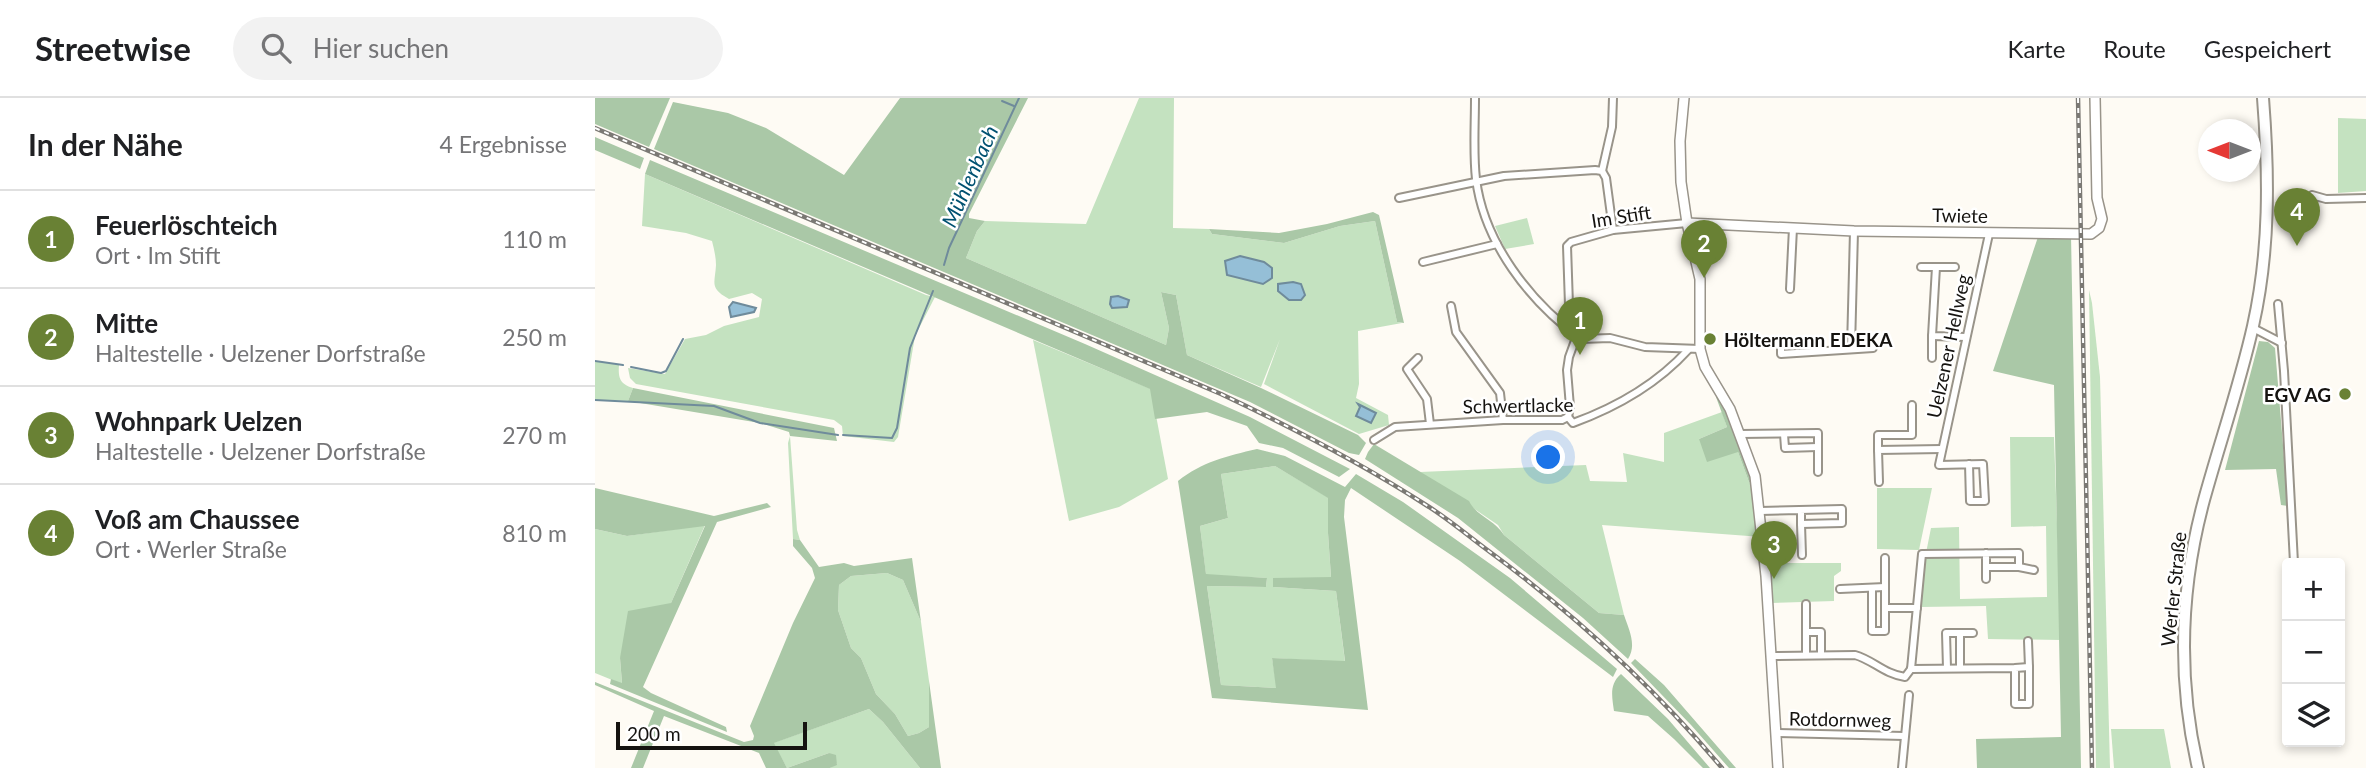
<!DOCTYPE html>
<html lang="de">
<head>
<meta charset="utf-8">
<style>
	body { margin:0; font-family:Lato,sans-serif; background:#f2f2f2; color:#202124 }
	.controls { position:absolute; right:21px; bottom:21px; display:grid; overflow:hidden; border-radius:7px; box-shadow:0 4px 10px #0003 }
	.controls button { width:63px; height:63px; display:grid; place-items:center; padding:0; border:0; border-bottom:2px solid #e0e0e0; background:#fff; color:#202124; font:35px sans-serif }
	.compass { position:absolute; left:1603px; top:21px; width:63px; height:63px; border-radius:50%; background:#fff; box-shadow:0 4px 10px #0003; rotate:270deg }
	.scale { position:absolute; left:21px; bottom:18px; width:191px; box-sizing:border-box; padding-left:7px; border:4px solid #151310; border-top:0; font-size:19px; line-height:24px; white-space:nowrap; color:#151310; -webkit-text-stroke:5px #fff; paint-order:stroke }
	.you { position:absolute; left:954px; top:360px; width:24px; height:24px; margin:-18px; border:5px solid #fff; border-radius:50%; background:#1a73e8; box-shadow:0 0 0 10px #1a73e833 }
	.badge { display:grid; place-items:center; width:46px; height:46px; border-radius:50%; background:#698134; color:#fff; font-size:23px; font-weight:700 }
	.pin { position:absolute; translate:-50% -58px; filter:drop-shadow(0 2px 4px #0008) }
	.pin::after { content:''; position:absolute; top:37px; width:24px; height:21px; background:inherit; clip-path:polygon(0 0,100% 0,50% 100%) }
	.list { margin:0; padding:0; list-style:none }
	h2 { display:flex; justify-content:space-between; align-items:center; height:91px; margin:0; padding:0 28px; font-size:30px }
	h2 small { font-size:23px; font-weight:400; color:#757577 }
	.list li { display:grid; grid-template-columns:46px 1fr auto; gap:21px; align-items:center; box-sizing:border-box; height:98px; padding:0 28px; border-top:2px solid #e0e0e0 }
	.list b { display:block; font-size:26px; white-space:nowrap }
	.list p { margin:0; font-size:23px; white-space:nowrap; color:#757577 }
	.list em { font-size:23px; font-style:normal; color:#757577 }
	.icon { flex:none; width:38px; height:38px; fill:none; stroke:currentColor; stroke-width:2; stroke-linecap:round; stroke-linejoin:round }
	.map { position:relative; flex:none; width:1771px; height:670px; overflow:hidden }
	header { display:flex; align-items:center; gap:42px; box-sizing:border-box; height:98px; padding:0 35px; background:#fff; border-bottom:2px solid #e0e0e0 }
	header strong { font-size:33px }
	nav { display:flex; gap:38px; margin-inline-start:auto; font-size:24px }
	.search { width:490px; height:63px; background:#f2f2f2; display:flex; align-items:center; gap:18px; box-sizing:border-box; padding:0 24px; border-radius:38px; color:#757577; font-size:26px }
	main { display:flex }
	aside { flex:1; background:#fff }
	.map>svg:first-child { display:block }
</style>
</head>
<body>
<header>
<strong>Streetwise</strong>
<div class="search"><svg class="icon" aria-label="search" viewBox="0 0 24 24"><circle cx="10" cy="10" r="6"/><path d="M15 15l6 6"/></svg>Hier suchen</div>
<nav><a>Karte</a><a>Route</a><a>Gespeichert</a></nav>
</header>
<main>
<aside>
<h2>In der Nähe<small>4 Ergebnisse</small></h2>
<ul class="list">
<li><span class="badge">1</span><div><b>Feuerlöschteich</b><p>Ort · Im Stift</p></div><em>110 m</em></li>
<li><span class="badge">2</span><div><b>Mitte</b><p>Haltestelle · Uelzener Dorfstraße</p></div><em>250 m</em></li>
<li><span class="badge">3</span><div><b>Wohnpark Uelzen</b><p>Haltestelle · Uelzener Dorfstraße</p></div><em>270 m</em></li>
<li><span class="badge">4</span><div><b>Voß am Chaussee</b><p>Ort · Werler Straße</p></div><em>810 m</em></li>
</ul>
</aside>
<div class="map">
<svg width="1771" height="670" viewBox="0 0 1771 670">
	<rect width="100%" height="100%" fill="#fefbf4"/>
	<g fill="#c4e2c0">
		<polygon points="544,0 579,0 578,130 614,131 617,136 689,145 745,128 780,123 802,224 807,225 763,233 764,286 761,300 793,317 794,327 764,336 669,286 685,241 666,289 592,257 581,197 566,194 574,230 571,247 371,160 382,133 390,123 491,126"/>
		<polygon points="1743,20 1771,21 1771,93 1743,95"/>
		<path d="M50,76L331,197L340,199L320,238L303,339L299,344L248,338L247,328L239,322L41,286L35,280L33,270L70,276L90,241L111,237L129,228L164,219L167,201L157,195L134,201C114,190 120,186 121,167C121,159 119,151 117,143L91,135L47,128Z"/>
		<polygon points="932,120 939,146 910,151 900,128"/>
		<polygon points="1494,192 1497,205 1505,279 1515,670 1501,670"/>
		<polygon points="438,242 556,291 573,381 524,409 474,423"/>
		<path d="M0,263L24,267C23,280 25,286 38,290L33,303L0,302Z"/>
		<polygon points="1127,314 1132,329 1104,341 1143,354 1154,384 1161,384 1167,439 1007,427 1029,517 1004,515 909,437 903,427 825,374 991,367 995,383 1032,384 1028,355 1069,364 1069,335"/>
		<polygon points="195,338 202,432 205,442 198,441 193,345"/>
		<polygon points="1415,339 1459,339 1466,542 1393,541 1391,508 1326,509 1330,460 1336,430 1364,429 1365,501 1452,499 1451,428 1416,429"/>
		<polygon points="680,368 734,400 733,435 736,480 679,480 678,489 741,493 750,564 677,560 682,590 626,587 612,488 671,489 672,480 611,477 605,428 633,420 626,376"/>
		<polygon points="1282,390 1337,390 1324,452 1282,451"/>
		<polygon points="110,427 76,505 25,560 27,586 0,575 0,431 32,438"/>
		<polygon points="1174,465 1246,465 1246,473 1239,478 1239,503 1176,505"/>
		<polygon points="292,475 308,482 326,524 334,583 334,629 324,635 313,638 300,616 281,596 266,560 256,550 243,512 244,487 256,478"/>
		<polygon points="274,611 288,624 325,670 235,670 242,666 234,655 192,670 178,645"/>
		<polygon points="1516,631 1569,631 1576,670 1519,670"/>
	</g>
	<g fill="#aac8a7" fill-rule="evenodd">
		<polygon points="0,0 75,0 54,49 0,26"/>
		<polygon points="305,0 433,0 374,116 374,120 390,123 382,133 371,160 571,247 574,230 566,194 581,197 592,257 666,290 763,337 771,345 764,357 754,355 655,304 59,51 78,4 133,15 171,30 249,77"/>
		<polygon points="0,39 49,60 45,71 0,52"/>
		<polygon points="55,62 490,246 655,319 755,371 744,379 688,350 664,345 652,328 612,314 560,321 555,291 50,76"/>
		<polygon points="778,114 784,117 809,225 802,224 780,123 745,128 689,145 617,136 614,131 684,135 732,126"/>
		<polygon points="1444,136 1476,137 1486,670 1382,670 1381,641 1466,639 1459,287 1398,273"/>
		<polygon points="1664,243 1673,244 1680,250 1693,408 1686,407 1681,371 1630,372"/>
		<polygon points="38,290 239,330 242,343 195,338 194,334 165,325 33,303"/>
		<polygon points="1121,299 1129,299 1161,384 1154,384 1143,354 1112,364 1104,341 1132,329"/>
		<path d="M779,346L874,403C881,418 900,422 909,437L1004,515L1029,517C1034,532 1042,547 1033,561L988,520L863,420L770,361L773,354Z"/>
		<path d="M662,351L690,358L750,389L761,376L808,404L915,480L1022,571L1018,579L865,463L756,390L750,402L749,419L773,612L617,600L583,383C607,364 632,358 662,351ZM680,368L733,400V435L736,479L678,480V489L741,493L750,563L677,560L681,590L626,587L612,488L671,489L672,480L611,476L605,428L633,420L626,376Z"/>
		<polygon points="0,390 119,418 172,405 176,409 122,424 48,589 56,595 131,629 132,634 15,586 16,581 27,585 25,560 33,513 76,505 110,428 32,438 0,431"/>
		<polygon points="198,441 205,442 224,469 249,465 259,468 317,460 326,524 308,482 292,475 256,478 244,487 243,512 256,550 266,560 281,596 300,616 313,638 324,635 334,629 334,583 346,670 325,670 288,624 274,611 179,645 192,670 234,655 241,657 242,667 235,670 171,670 164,655 69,618 48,670 36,670 59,613 0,587 0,584 149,644 158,642 159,638 155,628 198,525 220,480 217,470 198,448"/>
		<polygon points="1040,561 1069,587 1141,670 1134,670 1096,627 1036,565"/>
		<path d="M1026,576L1073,621L1115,670H1108L1079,641L1053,618L1019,613C1017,599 1014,586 1026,576Z"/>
	</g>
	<g fill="#95bfd7" stroke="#6f8b9b" stroke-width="2">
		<polygon points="645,158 669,164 677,170 677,180 668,186 632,177 630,163"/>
		<polygon points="698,184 706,186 710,197 706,202 694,202 683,193 683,186"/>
		<polygon points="523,198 534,202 532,209 517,210 515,206 516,199"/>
		<polygon points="138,204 161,210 159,214 136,219 134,209"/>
		<polygon points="763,306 781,315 776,325 761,318 765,309"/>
	</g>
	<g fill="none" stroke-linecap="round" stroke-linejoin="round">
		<g stroke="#6f8b9b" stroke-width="2">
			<polyline points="407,3 419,8"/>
			<polyline points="349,167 354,150 424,0"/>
			<polyline points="0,263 28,267"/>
			<polyline points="36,269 66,275 71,273 88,241"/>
			<polyline points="0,302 119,308 165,325 243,337"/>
			<polyline points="248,337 297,340 302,330 315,250 338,193"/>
		</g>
		<defs>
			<g id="street">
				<path d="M880,0C880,27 878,55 881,81C889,145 935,204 986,241L1015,240L1050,249L1105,251"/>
				<polyline points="1007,73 1017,29 1018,0"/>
				<polyline points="1717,97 1731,101 1771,100"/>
				<polyline points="804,100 909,78 1000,72 1007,73 1011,80 1018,132"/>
				<polyline points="828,164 902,146"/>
				<polyline points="1326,169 1341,169"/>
				<polyline points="1360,169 1341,169 1337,238 1371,239"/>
				<polyline points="1195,191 1198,130"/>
				<polyline points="1683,206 1689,273 1699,465"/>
				<polyline points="856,208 861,234 905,295 908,322"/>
				<polyline points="1658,230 1687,245"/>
				<polyline points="1186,248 1186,256 1278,250"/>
				<polyline points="1256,250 1259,133"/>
				<polyline points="823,260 812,271 832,301 835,326"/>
				<polyline points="1337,260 1337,238"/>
				<polyline points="973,319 975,309 972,272 974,259 982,237 974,207 972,148 976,144 1018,132 1092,125"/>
				<path d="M973,319L978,325C1022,309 1061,287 1093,252"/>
				<polyline points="1145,336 1223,335 1223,374"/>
				<polyline points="1189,336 1190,350 1223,349"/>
				<polyline points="779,342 800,329 908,322 967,322 973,319"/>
				<polyline points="1283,352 1283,337 1317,337 1317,307"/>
				<polyline points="1374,366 1375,403 1390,403 1388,366 1344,367 1394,136"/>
				<polyline points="1284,384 1283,352 1347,351"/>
				<polyline points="1165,413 1247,411 1247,425 1206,426 1206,412"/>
				<polyline points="1206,426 1207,457"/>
				<polyline points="1290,460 1290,510 1322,510"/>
				<polyline points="1391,469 1391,481"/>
				<polyline points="1424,469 1439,472"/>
				<polyline points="1277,490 1277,533 1290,533 1290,510"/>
				<polyline points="1245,491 1290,489"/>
				<polyline points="1211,506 1211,557"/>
				<polyline points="1211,534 1226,534 1226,557"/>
				<polyline points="1365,535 1378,535"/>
				<polyline points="1433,543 1434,569"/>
				<path d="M1176,558L1260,557C1278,562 1289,576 1310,579L1316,571"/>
				<polyline points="1352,570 1351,535 1365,535 1365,570"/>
				<polyline points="1316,571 1327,456 1424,455 1424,469 1391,469 1391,455"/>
				<polyline points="1316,571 1420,570 1420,606 1434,606 1434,569 1420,570"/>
				<polyline points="1181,635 1309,638"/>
				<polyline points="1307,670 1314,597"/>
			</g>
			<g id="secondary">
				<polyline points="1089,0 1085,43 1086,84 1092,125 1105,181 1105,251 1110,269 1135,311 1160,378 1171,478 1183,670"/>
				<polyline points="1092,125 1259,133 1496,136 1504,130 1507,121 1502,100 1500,0"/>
			</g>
			<path id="primary" d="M1603,670C1582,580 1585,491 1609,402C1625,344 1645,286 1658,228C1675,152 1674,77 1668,0"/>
		</defs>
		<use href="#street" stroke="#99948a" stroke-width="10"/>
		<use href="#secondary" stroke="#99948a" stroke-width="12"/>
		<use href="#primary" stroke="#99948a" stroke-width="14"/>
		<use href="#street" stroke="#fff" stroke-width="6"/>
		<use href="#secondary" stroke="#fff" stroke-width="9"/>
		<use href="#primary" stroke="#fff" stroke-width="10"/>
		<defs>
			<g id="rail">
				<polyline points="1483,0 1497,670"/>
				<path d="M0,30L626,296C696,329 766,365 831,407C852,420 871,436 891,451C978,515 1057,587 1127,670"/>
			</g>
		</defs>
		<use href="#rail" stroke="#7b7974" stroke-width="4.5"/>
		<use href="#rail" stroke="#fff" stroke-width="2" stroke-dasharray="5" stroke-linecap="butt"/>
	</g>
	<g fill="#698134" stroke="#fff" stroke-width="2.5">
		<circle cx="1115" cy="241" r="7"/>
		<circle cx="1750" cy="296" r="7"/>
	</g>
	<g text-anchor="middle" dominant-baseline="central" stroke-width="5" stroke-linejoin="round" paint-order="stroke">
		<g font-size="19" fill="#151310" stroke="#fff">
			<text transform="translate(1365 117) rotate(1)">Twiete</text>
			<text transform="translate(1026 118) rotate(-9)">Im Stift</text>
			<text transform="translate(1353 248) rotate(-78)">Uelzener Hellweg</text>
			<text transform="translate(923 307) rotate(-1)">Schwertlacke</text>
			<text transform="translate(1578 491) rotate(-84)">Werler Straße</text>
			<text transform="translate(1245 621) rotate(1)">Rotdornweg</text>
		</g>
		<g font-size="19" font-weight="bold" fill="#151310" stroke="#fff" text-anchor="start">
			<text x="1129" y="241">Höltermann EDEKA</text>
			<text x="1736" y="296" text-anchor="end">EGV AG</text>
		</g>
		<g font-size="21" font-style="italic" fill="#005171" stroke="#fff">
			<text transform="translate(374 78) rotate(-66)">Mühlenbach</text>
		</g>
	</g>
</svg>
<div class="controls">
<button>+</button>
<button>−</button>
<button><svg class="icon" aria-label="layers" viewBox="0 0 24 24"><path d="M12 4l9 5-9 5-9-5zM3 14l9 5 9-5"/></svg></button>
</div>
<svg class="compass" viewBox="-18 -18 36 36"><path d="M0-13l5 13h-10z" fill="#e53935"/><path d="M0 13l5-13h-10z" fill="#757577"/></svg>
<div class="scale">200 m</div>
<div class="you"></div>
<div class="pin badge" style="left:985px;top:257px">1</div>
<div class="pin badge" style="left:1109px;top:180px">2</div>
<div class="pin badge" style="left:1179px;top:481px">3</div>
<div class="pin badge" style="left:1702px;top:148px">4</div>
</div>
</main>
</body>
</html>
